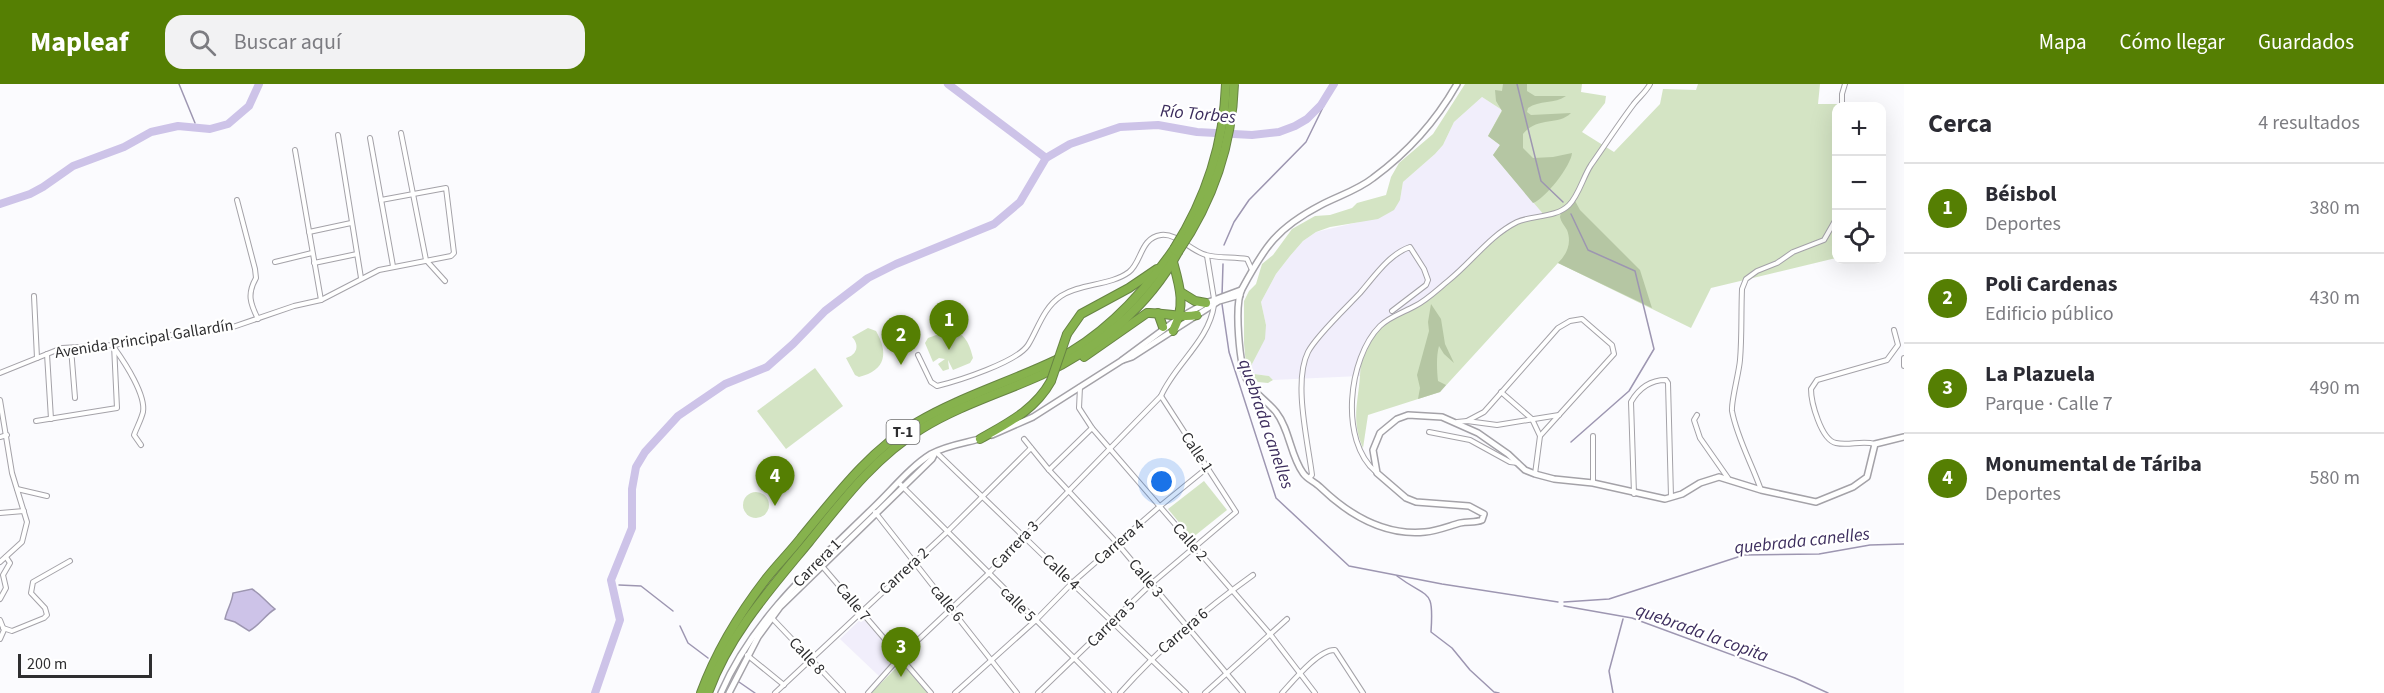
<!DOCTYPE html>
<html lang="es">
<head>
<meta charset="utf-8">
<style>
	body { margin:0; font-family:"Source Sans 3",sans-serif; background:#f2f2f3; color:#2b2b33 }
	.controls { position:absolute; right:18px; top:18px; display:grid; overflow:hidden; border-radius:12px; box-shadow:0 6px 24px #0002 }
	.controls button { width:54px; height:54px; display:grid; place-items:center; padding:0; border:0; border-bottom:2px solid #e1e1e2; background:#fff; color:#2b2b33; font:30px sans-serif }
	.scale { position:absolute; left:18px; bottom:15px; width:134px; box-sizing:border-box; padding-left:6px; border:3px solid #2e2e30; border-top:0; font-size:16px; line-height:21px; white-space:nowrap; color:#2e2e30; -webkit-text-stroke:4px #fff; paint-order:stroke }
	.you { position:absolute; left:1162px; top:398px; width:21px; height:21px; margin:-15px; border:4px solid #fff; border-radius:50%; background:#1a73e8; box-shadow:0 0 0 9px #1a73e833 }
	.badge { display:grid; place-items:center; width:39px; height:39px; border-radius:50%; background:#557f03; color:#fff; font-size:20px; font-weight:700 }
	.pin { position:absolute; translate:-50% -50px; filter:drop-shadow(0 2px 3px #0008) }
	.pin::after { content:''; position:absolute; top:32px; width:21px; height:18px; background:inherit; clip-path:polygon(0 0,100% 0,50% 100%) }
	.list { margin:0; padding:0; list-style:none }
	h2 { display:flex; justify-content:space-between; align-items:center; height:78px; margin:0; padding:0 24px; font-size:26px }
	h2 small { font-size:20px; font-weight:400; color:#7c7c81 }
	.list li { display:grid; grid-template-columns:39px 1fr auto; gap:18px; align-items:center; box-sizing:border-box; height:90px; padding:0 24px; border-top:2px solid #e1e1e2 }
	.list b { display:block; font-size:22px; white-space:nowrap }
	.list p { margin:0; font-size:20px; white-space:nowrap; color:#7c7c81 }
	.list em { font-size:20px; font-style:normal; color:#7c7c81 }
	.icon { flex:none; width:33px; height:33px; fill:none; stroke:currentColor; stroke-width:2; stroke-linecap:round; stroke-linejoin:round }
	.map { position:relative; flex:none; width:1904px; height:609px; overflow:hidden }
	header { display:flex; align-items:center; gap:36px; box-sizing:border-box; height:84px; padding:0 30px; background:#557f03; color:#fff }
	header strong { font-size:28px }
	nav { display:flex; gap:33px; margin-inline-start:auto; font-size:21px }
	.search { width:420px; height:54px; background:#f2f2f3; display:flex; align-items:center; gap:15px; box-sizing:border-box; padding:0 21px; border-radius:18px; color:#7c7c81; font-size:22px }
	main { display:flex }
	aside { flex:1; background:#fff }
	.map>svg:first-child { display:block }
</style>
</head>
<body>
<header>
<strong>Mapleaf</strong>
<div class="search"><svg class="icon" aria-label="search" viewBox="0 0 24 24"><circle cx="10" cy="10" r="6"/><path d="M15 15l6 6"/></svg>Buscar aquí</div>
<nav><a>Mapa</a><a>Cómo llegar</a><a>Guardados</a></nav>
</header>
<main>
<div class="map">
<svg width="1904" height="609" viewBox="0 0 1904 609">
	<rect width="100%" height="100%" fill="#fbfbfe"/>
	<g fill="#f1eefb">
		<polygon points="1482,13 1502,26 1488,52 1500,61 1494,71 1544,131 1447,198 1365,259 1360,292 1273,296 1269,292 1254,290 1251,282 1258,268 1266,241 1261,218 1276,190 1290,172 1303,157 1316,148 1359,138 1400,116 1403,98 1435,70 1443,61 1454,38"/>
		<polygon points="862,534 897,573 879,592 840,555"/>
	</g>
	<g fill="#d4e4c4">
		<path d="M1465,0H1582L1581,8L1606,12L1605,19L1582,48L1614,68L1660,20L1663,5L1696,6L1698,0H1820L1818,20H1862V22H1836V174L1711,204L1691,244L1558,179L1440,308L1368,331L1363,364C1351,337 1358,319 1360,292C1361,281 1360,266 1367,256C1379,237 1401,233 1419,220C1454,197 1478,157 1517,138C1525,135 1535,133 1544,131L1493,71L1500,61L1488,52L1502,26L1482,13L1454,38L1443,61L1435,70L1403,98L1400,116L1394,126L1378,135L1330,143L1316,148L1303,157L1290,172L1276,190L1261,218L1266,241L1265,255L1251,282L1254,290L1269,292L1273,296L1268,299L1258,298L1251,294L1246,281L1244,259V217L1249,207L1256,200L1262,180L1273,171L1292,145L1315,132L1330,131L1352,124L1357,119L1386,111L1391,93L1399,79L1433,50Z"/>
		<path d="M868,244L876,247C888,268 887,286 859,293L855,291L846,274C857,271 860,261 852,253Z"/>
		<path d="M950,246C965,248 970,261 973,274L970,279L953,286L948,276L949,285L943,287L938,280L945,275L939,274L933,278L925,259L928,254Z"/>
		<polygon points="815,284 843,322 786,365 757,327"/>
		<polygon points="1204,397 1227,426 1192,454 1168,425"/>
		<circle cx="756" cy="421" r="13"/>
		<polygon points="902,578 930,609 871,609"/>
	</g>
	<g fill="#b5c6a3">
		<path d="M1503,0H1527V7L1535,12H1566C1555,20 1539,16 1528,24L1527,28L1531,31L1571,29C1558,42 1538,32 1523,50V64L1533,74L1553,73L1572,69C1571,82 1545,115 1533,119L1493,71L1500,61L1488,52L1502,27L1496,17L1495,6L1502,7Z"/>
		<path d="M1574,115L1580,126L1640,186L1652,224L1558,179C1567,170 1572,159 1567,146C1564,141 1561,138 1560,133L1561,128Z"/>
		<path d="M1431,220L1441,235L1445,260L1454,279L1444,270L1439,262C1436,272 1437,287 1438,297L1446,301L1440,308L1418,315L1420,304L1417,291L1429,247L1428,238Z"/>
	</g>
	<path fill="#cdc3e8" stroke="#9d96b1" stroke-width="1.5" d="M252,505C263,512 265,517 275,525C265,531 259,542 249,547L235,538L225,535C227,525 232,519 233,509Z"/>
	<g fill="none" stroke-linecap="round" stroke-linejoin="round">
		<g stroke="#9d96b1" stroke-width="1.5">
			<polyline points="179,0 195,39"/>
			<polyline points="1517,0 1541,97 1563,118"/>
			<polyline points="1571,130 1588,166 1635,187 1654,265 1629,307 1571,358"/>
			<polyline points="1224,161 1234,138 1249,116 1306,58 1331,7"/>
			<polyline points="1222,212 1223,180"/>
			<polyline points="1222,220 1229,268 1276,414 1349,482 1442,500 1558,518"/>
			<path d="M1397,492C1429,516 1434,503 1431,548L1452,564L1470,586L1494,608L1499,609"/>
			<polyline points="619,501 641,502 673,527"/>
			<polyline points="1564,518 1609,515 1744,471 1819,470 1870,461 1904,460"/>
			<polyline points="1564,522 1632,534 1795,594 1828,609"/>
			<polyline points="680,542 688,559 708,574"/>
			<polyline points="739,598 755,609"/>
			<polyline points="1613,609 1609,587 1623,535"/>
		</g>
		<g stroke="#cdc3e8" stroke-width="8">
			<polyline points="948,0 1046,74"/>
			<polyline points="0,120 30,110 43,103 73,82 124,63 151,48 178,42 210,45 228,40 249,22 259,0"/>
			<polyline points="595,609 620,536 611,496 632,444 632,405 636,383 645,368 678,332 725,300 767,283 793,260 825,227 868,194 896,180 994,140 1020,118 1046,74 1070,60 1120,43 1158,41 1197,48 1252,51 1279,48 1295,42 1307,35 1321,21 1334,0"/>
		</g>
		<defs>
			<g id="minor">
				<polyline points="1842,22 1842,10 1845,0"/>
				<polyline points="401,49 426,176 445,197"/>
				<polyline points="338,51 361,194"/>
				<polyline points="370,54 393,182"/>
				<polyline points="295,66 321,216"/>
				<path d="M237,116L255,185L256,194C247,210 250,219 258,235"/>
				<polyline points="309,148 351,139"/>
				<polyline points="1207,172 1214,215"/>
				<polyline points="275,178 312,169"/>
				<polyline points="314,179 357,170"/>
				<polyline points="34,212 37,274"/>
				<polyline points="71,264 75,314"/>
				<path d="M115,265C125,279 146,311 143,328C141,336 137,343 134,351L141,361"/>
				<polyline points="47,270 51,335"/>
				<path d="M918,271L931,298L937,302C958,297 1017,278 1028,261C1038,245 1043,224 1061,212C1081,199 1110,202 1129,188C1142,178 1140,154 1161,151C1177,149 1191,167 1206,171C1216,174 1235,173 1247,175L1252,186"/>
				<polyline points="1904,274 1904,282"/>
				<polyline points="0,289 62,264 114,261 153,253 227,245 294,222 321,216 379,186 451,172 454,169 446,104 381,116"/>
				<polyline points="1080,303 1079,324 1092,344 1270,550 1315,609"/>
				<polyline points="1501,308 1532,335 1540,352"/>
				<polyline points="0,316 12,389 27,438 22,458 0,478"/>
				<polyline points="1697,331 1694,336 1700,354 1728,394"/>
				<polyline points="36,337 117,324 114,261"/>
				<polyline points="1467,337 1484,328 1492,319 1558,244 1570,237 1582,235 1612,261 1614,270 1540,352 1535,390"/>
				<polyline points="1457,338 1467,337 1497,341 1559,331"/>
				<polyline points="1429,348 1470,356 1510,378 1518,379"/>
				<polyline points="0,353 7,351"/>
				<polyline points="1024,355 1049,386 1117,459 1243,609"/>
				<path d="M1875,360C1862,356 1849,362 1836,359C1821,356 1811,318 1811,305L1817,296L1887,276L1898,261L1894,246"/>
				<polyline points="936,368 1186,609"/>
				<polyline points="1049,386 1092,344"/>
				<path d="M1376,388C1339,357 1348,274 1380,242C1389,233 1404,228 1415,222C1427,216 1438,205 1448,197C1472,178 1489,152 1517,138C1533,131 1556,134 1569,121C1579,111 1583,93 1591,81C1605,61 1618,41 1633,21C1638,14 1646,8 1650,0"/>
				<path d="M1310,393L1312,391C1308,358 1293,298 1308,268C1316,252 1347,223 1360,209C1374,193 1389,170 1410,163L1424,185L1428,196L1426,201L1392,227"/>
				<polyline points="899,399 1109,609"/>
				<polyline points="1593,399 1593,352"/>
				<polyline points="17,405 47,412"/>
				<path d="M1761,406C1752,380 1737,354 1732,327C1731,317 1739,289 1740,276C1742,253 1741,229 1742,205L1746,195L1757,187L1777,179L1793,168L1824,156L1836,135"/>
				<path d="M1634,410L1631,318C1639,304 1650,296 1666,296L1668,299L1671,413"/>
				<polyline points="875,428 1017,609"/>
				<polyline points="0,429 24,427"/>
				<polyline points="822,482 931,609"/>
				<polyline points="0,515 6,504 3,491 10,479 6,473"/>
				<polyline points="771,533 843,609"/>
				<polyline points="0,536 4,546 0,555"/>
				<polyline points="3,544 12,547 44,534 47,531 45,524 31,509 33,498 70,477"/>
				<polyline points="747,571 784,601"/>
				<polyline points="775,609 947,448 1031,364"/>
				<path d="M868,609L900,573L988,490L1161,312C1175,280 1209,257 1214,221"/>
				<polyline points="955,609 1035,537 1073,498 1159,423 1207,384"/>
				<polyline points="1038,609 1151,500 1236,428 1161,312"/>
				<path d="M1120,609C1160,564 1204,526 1253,491"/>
				<polyline points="1205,609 1287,535"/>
				<path d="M1282,609C1293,597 1319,565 1335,566L1363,609"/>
			</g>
			<g id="tertiary">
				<path d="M1457,0C1436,37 1407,69 1373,94C1358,106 1338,112 1321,121C1277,144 1265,162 1242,205C1234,220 1239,283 1248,298C1255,310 1267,317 1276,328C1290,346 1290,371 1303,389C1307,395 1315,398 1320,403C1349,431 1384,452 1425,448C1437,447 1449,442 1460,439C1468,437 1475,439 1482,436L1484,430L1469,422L1416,418L1406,414L1377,389L1373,366L1380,349L1397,335L1408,331L1442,333L1478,349L1508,370L1525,386L1535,390L1554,395L1593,399L1665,415L1682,410L1700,399L1719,393L1761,406L1816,418L1853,403L1867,393L1875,360L1904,353"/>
				<polyline points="1123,276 1132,273 1219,217 1240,211"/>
				<polyline points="992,351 1033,333 1121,277 1179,234 1206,219 1241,206"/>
				<path d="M721,609C754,533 816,480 874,423C892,406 910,383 931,370C947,361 966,359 983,354"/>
				<polyline points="729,609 758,553 780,523 932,375 935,369"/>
			</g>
			<g id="motorway">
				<path d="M1173,178C1180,203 1186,222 1173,247"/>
				<polyline points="1182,209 1195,217 1206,219"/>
				<polyline points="1158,229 1163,243"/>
				<polyline points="1067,250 1081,230 1129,204 1157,185"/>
				<path d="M1084,273L1147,229C1164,228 1179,235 1197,231"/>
				<path d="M980,355C1008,339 1035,326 1051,297"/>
				<path d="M701,609C716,568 739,530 766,495C777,481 790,468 801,454C835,413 869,367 916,339C960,313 1010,298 1056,276C1105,251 1143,210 1174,165"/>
				<path d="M708,609C728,552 771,504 809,458C842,417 875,373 921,345C958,322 1001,309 1041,291C1097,265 1148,223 1178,168"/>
			</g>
		</defs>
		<use href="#minor" stroke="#a4a2a8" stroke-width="6"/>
		<use href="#tertiary" stroke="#a4a2a8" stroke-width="8"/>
		<use href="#motorway" stroke="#678443" stroke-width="10"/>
		<use href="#minor" stroke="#fff" stroke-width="4"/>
		<use href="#tertiary" stroke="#fff" stroke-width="5"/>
		<use href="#motorway" stroke="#86b24d" stroke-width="8"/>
		<defs>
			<g id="motorway-bridge">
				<path d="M1174,165C1205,116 1224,59 1226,0"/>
				<path d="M1178,168C1212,118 1232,61 1234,0"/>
				<polyline points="1051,297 1067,250"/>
			</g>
		</defs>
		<use href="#motorway-bridge" stroke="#678443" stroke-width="10" stroke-linecap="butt"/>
		<use href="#motorway-bridge" stroke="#86b24d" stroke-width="8"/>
	</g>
	<g text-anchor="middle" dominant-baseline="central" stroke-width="4.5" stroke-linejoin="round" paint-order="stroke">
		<rect fill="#fff" stroke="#6d6d6e" stroke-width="1.5" x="886.5" y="336" width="33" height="24" rx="4.5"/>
		<g font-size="15" font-weight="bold" fill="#2e2e30">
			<text x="903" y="348">T-1</text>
		</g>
		<g font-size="16" fill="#2e2e30" stroke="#fff">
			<text transform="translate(144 255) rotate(-9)">Avenida Principal Gallardín</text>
			<text transform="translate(1197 368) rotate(56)">Calle 1</text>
			<text transform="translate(1119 458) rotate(-41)">Carrera 4</text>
			<text transform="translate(1190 458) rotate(49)">Calle 2</text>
			<text transform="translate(1015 461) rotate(-46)">Carrera 3</text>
			<text transform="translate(817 479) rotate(-45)">Carrera 1</text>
			<text transform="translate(904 487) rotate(-43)">Carrera 2</text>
			<text transform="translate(1061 488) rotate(43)">Calle 4</text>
			<text transform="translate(1146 494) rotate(50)">Calle 3</text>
			<text transform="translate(853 518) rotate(50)">Calle 7</text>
			<text transform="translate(947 519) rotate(51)">calle 6</text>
			<text transform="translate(1018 520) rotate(45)">calle 5</text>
			<text transform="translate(1111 539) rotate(-45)">Carrera 5</text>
			<text transform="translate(1183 547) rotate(-41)">Carrera 6</text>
			<text transform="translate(807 572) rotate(47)">Calle 8</text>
		</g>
		<g font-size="18" font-style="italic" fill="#3c2d5d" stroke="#fff">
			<text transform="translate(1198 30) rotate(5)">Río Torbes</text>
			<text transform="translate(1266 340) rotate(71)">quebrada canelles</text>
			<text transform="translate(1802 457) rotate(-6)">quebrada canelles</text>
			<text transform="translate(1702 549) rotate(20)">quebrada la copita</text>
		</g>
	</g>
</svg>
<div class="controls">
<button>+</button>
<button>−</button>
<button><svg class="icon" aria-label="locate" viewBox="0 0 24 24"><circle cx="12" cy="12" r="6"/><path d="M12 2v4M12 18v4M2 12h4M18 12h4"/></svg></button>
</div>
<div class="scale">200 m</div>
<div class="you"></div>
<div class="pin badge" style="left:949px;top:266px">1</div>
<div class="pin badge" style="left:901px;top:281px">2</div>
<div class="pin badge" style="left:901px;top:593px">3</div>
<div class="pin badge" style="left:775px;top:422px">4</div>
</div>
<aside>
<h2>Cerca<small>4 resultados</small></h2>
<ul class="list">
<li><span class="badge">1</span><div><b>Béisbol</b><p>Deportes</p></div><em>380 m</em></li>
<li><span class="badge">2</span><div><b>Poli Cardenas</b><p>Edificio público</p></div><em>430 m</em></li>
<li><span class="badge">3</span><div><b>La Plazuela</b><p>Parque · Calle 7</p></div><em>490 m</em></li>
<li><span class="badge">4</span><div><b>Monumental de Táriba</b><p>Deportes</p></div><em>580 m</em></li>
</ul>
</aside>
</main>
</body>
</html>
